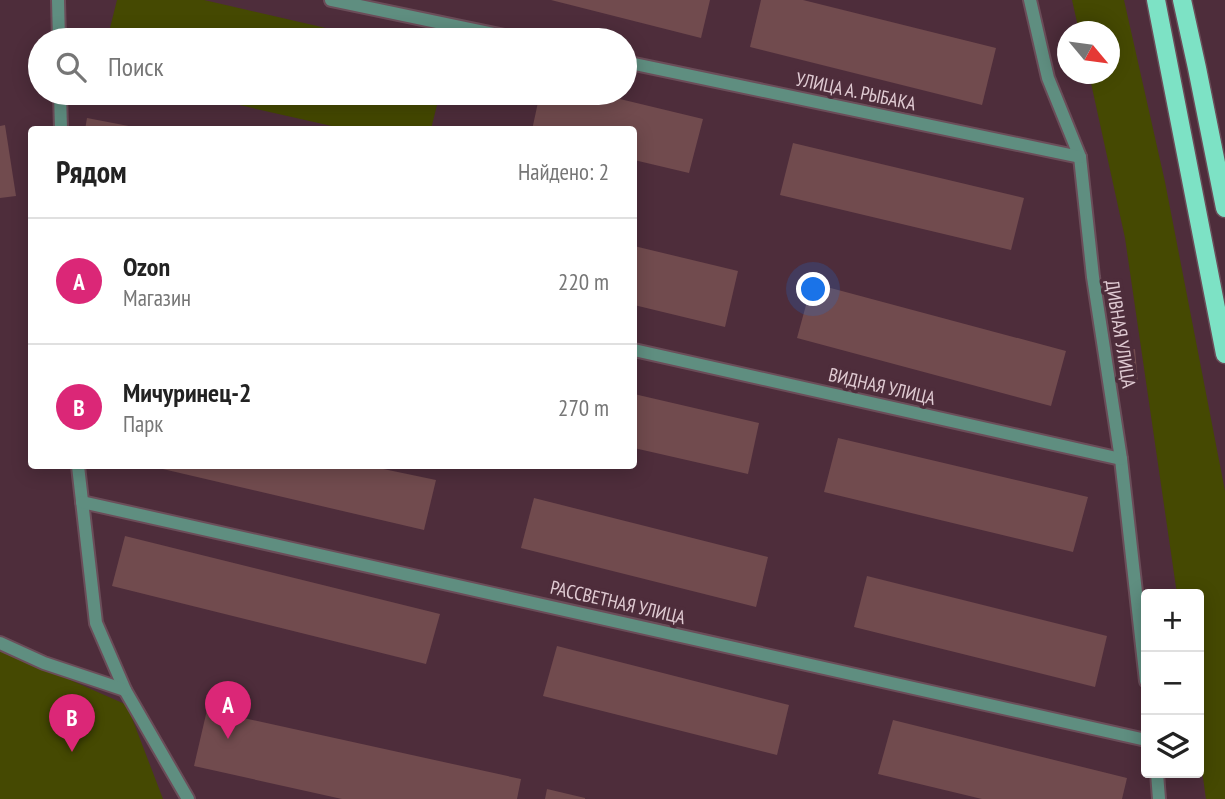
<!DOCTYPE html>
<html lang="ru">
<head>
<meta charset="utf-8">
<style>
	body { margin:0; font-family:"PT Sans Narrow",sans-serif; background:#f6f6f6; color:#222 }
	.controls { position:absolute; right:21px; bottom:21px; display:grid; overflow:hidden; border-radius:7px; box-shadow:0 4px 18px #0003 }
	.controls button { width:63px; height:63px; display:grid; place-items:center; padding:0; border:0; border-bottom:2px solid #e0e0e0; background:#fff; color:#222; font:35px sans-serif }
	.compass { position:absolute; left:1057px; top:21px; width:63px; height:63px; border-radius:50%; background:#fff; box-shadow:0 4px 18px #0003; rotate:119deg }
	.you { position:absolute; left:814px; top:290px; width:24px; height:24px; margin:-18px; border:5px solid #fff; border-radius:50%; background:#1a73e8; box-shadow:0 0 0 10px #1a73e833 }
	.badge { display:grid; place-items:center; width:46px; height:46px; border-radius:50%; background:#db2777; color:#fff; font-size:23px; font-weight:700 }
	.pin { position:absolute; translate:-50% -58px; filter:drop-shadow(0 2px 4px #0008) }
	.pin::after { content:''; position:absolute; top:37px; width:24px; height:21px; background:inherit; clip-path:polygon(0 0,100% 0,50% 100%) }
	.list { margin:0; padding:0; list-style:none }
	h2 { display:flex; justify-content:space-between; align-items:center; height:91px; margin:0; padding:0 28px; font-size:30px }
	h2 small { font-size:23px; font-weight:400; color:#767676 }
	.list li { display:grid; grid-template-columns:46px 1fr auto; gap:21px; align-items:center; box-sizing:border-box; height:126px; padding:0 28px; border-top:2px solid #e0e0e0 }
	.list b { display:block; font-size:26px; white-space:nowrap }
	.list p { margin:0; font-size:23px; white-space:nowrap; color:#767676 }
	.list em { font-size:23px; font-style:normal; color:#767676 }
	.icon { flex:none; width:38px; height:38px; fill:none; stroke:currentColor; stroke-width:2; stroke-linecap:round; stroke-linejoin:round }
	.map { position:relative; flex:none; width:1225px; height:799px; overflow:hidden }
	.search { position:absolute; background:#fff; box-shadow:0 4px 18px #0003; left:28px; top:28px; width:609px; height:77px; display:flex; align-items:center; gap:18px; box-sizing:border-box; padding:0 24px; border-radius:38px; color:#767676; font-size:26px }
	.panel { position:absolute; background:#fff; box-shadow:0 4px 18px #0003; left:28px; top:126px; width:609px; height:343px; border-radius:7px }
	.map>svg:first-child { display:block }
</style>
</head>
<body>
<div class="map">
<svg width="1225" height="799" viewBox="0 0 1225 799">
	<rect width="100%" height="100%" fill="#4e2d3b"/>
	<g fill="#454902">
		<polygon points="117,0 204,0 378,40 107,40"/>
		<polygon points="1072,0 1124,0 1165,182 1225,491 1225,799 1206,799 1199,749 1199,594 1177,594 1125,238 1089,74 1110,74 1110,32 1079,31"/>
		<polygon points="186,93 440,93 431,129 345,129"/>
		<polygon points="0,649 127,705 163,799 0,799"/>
	</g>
	<g fill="#714b4e">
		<polygon points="551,0 710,0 701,38"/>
		<polygon points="761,0 803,0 996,48 982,105 750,47"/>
		<polygon points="540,93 595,93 703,119 689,173 634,160 634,130 532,130"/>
		<polygon points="87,118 139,128 139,130 85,130"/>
		<polygon points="5,125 16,196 0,198 0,126"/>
		<polygon points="793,143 1024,198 1011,250 780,195"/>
		<polygon points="634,246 738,271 725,327 634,305"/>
		<polygon points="812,283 1066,351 1051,406 797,338"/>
		<polygon points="1135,349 1138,383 1120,385 1116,352"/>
		<polygon points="634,394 759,423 748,474 634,448"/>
		<polygon points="838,438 1088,497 1073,552 824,492"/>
		<polygon points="150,466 369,466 436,480 424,530"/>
		<polygon points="534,498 768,557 756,607 521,548"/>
		<polygon points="125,536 440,614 426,664 112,586"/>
		<polygon points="867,576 1107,636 1095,687 854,627"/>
		<polygon points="557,646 789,705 777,755 543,696"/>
		<polygon points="207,710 521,779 517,799 342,799 194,766"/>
		<polygon points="893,720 1127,778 1122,799 982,799 878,774"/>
		<polygon points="547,789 585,798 585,799 545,799"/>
	</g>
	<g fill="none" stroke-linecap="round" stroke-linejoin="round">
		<defs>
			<g id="minor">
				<polyline points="58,0 59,40"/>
				<polyline points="331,0 523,40"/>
				<polyline points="1030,0 1048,78 1080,157 1093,277 1121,459 1146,681"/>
				<polyline points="625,62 1080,157"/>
				<polyline points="60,93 61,130"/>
				<polyline points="634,350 1121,459"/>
				<polyline points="78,466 96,623 125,690 188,799"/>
				<polyline points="82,502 1146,740"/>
				<polyline points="0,643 44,663 125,690"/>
				<polyline points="1157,773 1159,799"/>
			</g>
			<g id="major">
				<polyline points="1156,0 1225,354"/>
				<polyline points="1182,0 1197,68 1225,208"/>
			</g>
		</defs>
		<use href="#minor" stroke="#6b4d59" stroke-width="16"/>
		<use href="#major" stroke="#6b4d59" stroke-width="21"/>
		<use href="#minor" stroke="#5f8e80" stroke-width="12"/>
		<use href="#major" stroke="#7de2c5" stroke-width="18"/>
	</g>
	<g text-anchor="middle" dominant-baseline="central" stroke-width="7" stroke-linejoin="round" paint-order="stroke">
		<g font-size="19" fill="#e0cbd3" stroke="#4e2d3b">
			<text transform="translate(856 91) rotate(12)">УЛИЦА А. РЫБАКА</text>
			<text transform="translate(1121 334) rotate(81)">ДИВНАЯ УЛИЦА</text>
			<text transform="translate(882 386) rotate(13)">ВИДНАЯ УЛИЦА</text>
			<text transform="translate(618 602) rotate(13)">РАССВЕТНАЯ УЛИЦА</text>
		</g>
	</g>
</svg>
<div class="controls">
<button>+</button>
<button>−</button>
<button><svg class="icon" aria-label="layers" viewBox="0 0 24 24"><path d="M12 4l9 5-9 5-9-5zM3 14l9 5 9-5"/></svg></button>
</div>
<svg class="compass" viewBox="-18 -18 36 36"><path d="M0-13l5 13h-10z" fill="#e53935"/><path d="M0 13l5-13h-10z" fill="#767676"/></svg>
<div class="you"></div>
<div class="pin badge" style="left:228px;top:739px">A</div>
<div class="pin badge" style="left:72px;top:752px">B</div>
<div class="search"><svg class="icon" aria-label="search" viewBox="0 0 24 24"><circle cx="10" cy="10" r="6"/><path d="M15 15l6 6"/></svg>Поиск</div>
<section class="panel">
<h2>Рядом<small>Найдено: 2</small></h2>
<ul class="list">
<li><span class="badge">A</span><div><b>Ozon</b><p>Магазин</p></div><em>220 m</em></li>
<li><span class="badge">B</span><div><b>Мичуринец-2</b><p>Парк</p></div><em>270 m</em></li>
</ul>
</section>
</div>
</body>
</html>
